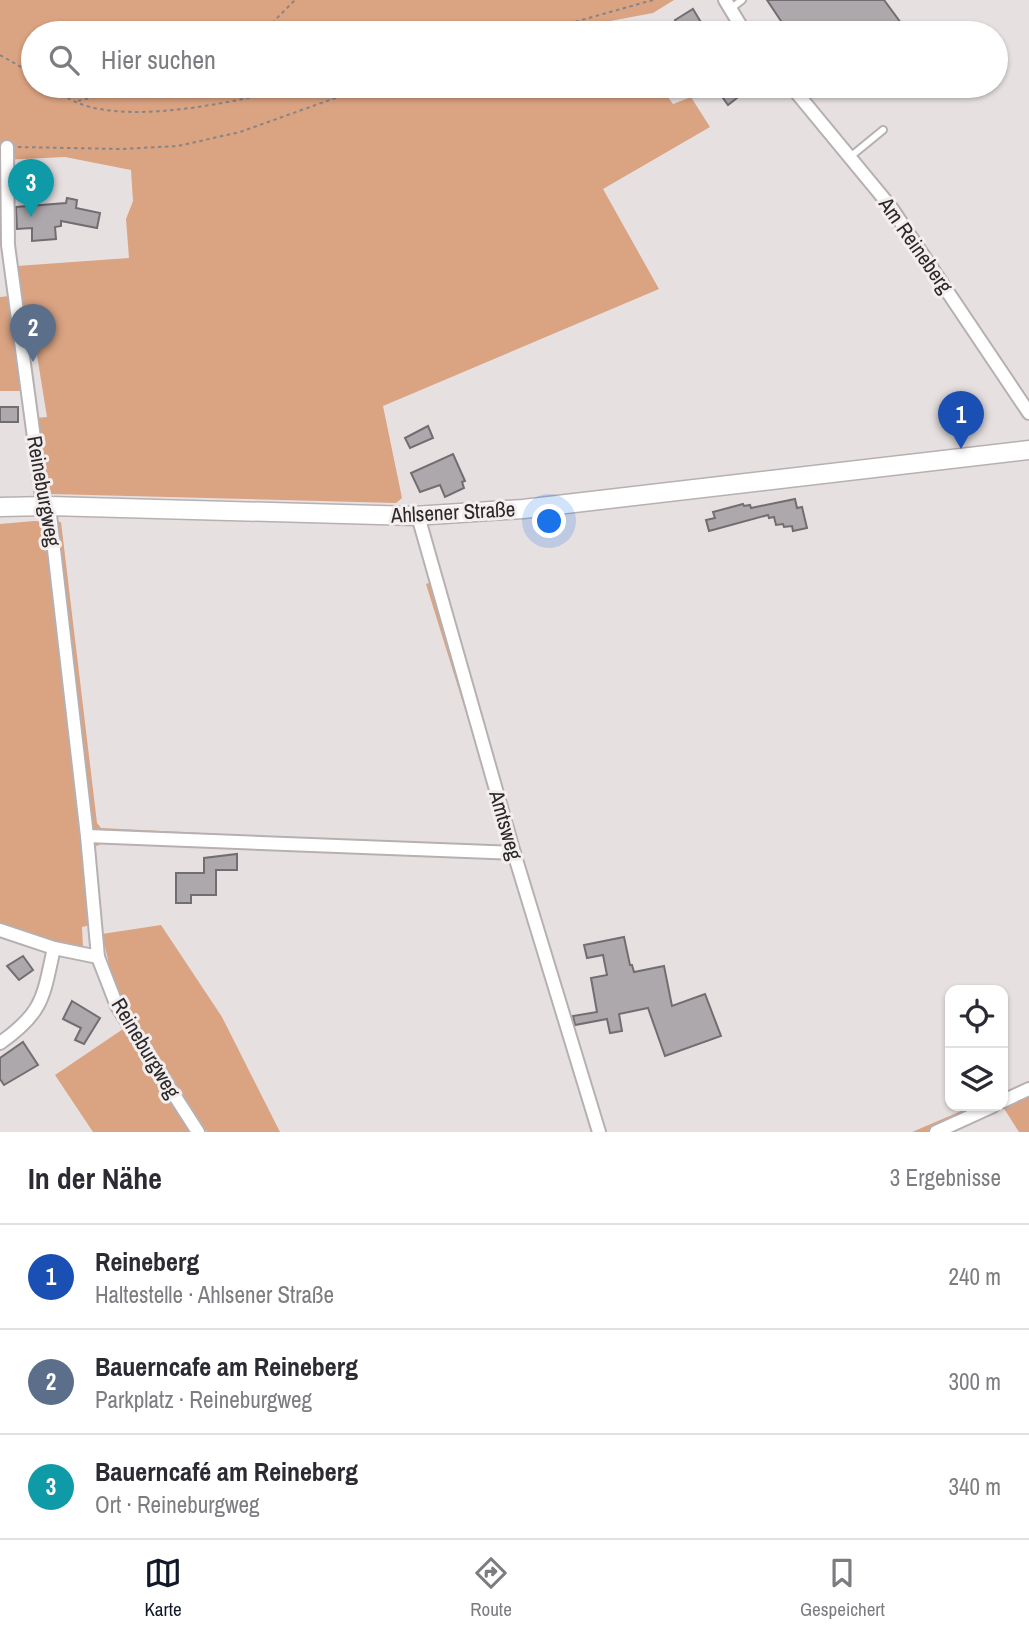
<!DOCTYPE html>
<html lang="de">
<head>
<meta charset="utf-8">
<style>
	body { margin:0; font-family:"Archivo Narrow",sans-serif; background:#f2f2f3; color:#2b2b33 }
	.controls { position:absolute; right:21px; bottom:21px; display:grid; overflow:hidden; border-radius:14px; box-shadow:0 2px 5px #0004 }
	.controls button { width:63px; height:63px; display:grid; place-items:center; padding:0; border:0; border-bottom:2px solid #e1e1e2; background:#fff; color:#2b2b33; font:35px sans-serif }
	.you { position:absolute; left:550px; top:522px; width:24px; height:24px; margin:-18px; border:5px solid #fff; border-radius:50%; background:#1a73e8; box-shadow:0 0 0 10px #1a73e833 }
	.badge { display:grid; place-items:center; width:46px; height:46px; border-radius:50%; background:#111827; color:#fff; font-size:23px; font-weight:700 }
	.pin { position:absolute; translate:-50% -58px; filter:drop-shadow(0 2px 4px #0008) }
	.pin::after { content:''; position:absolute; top:37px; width:24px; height:21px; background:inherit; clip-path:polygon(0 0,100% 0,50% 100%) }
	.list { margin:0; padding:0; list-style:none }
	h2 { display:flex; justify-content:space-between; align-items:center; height:91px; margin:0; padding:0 28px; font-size:30px }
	h2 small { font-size:23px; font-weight:400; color:#7c7c81 }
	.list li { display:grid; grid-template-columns:46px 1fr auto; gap:21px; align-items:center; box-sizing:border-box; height:105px; padding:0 28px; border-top:2px solid #e1e1e2 }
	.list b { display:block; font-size:26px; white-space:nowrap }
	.list p { margin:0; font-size:23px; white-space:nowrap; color:#7c7c81 }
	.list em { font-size:23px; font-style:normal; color:#7c7c81 }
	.icon { flex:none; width:38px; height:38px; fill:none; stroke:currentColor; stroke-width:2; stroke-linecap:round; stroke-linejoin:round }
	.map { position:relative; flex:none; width:1029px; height:1132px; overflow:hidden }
	.search { position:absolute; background:#fff; box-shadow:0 2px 5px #0004; left:21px; right:21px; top:21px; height:77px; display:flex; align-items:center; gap:18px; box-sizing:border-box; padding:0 24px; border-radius:38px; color:#7c7c81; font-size:26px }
	.sheet { height:406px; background:#fff }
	nav { display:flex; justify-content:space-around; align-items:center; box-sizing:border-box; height:98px; border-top:2px solid #e1e1e2; background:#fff; font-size:19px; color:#7c7c81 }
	nav a { display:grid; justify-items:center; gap:4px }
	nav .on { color:#111827 }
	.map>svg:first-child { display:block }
</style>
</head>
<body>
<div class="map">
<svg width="1029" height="1132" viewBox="0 0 1029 1132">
	<rect width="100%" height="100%" fill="#e7e0e1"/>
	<g fill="#daa382">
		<polygon points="0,0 674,0 653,13 605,22 611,33 33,33 33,86 660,86 673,104 691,97 710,127 603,189 659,289 383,406 402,498 396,503 51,494 46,484 35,418 47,417 29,306 20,306 17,266 129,258 126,219 133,201 131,170 65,157 3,160 3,231 0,231"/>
		<polygon points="10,296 21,391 0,391 0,297"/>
		<polygon points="34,521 61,522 97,823 101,828 499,848 504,844 504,835 426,584 439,579 604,1132 591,1132 512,865 505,857 103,843 94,847 83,848 90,925 82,927 83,947 56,943 0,923 0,524"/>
		<polygon points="161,925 222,1017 280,1132 207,1132 129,1010 112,977 102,934"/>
		<polygon points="126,1027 192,1132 93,1132 55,1075"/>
		<polygon points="1029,1081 1029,1132 1019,1132 1003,1107 948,1132 912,1132 973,1106 1003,1106 1003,1093"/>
	</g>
	<g fill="#ada8ab" stroke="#726d70" stroke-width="2">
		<polygon points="767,0 884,0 901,23 888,33 789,33"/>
		<polygon points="693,9 702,24 682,33 675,20"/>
		<polygon points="725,86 752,86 728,105 718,91"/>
		<polygon points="43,166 44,183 20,185 19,168"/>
		<polygon points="67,198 77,200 76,208 100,213 97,228 61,221 61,226 55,227 56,239 32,241 32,228 17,229 16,207 66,203"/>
		<rect x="0" y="407" width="18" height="15"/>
		<polygon points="428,426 433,438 410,448 405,438"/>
		<polygon points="453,454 465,481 462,482 464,488 445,497 440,485 420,492 411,473"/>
		<polygon points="795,499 797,508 802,507 807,528 793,531 792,526 784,527 783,524 776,525 774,517 769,518 768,515 709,531 706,520 715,518 713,512 743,504 744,506 750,505 751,508"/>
		<polygon points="237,854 237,870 216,870 216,895 191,895 191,903 176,903 176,873 204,873 204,858"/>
		<polygon points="624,937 630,965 632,965 634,972 664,966 672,1006 705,994 721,1036 665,1056 648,1008 619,1014 622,1031 610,1033 607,1019 575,1025 573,1016 597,1012 591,978 607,975 603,955 587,958 584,945"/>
		<polygon points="23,956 33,970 19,980 7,966"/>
		<polygon points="72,1001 100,1018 84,1044 75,1040 81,1028 63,1019"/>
		<polygon points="23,1042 38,1065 4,1085 0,1079 0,1058"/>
	</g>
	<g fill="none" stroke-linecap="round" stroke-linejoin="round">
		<defs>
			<g id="lane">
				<polyline points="730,9 742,0"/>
				<polyline points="850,157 883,130"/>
			</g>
			<g id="street">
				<polyline points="725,0 745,33"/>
				<polyline points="791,86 890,206 1029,413"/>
				<polyline points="7,147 8,245 42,497 49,506 87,836 98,957 117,1006 198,1132"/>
				<polyline points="418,516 514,853 599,1132"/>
				<polyline points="87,836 514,853"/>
				<polyline points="0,930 54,948 98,957"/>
				<path d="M0,1043C44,1012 43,997 54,948"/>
				<polyline points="1003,1101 1029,1089"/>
				<polyline points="936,1132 993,1106"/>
			</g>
			<polyline id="secondary" points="0,507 49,506 414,516 523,509 1029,450"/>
		</defs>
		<use href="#lane" stroke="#b6b0b1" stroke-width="10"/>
		<use href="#street" stroke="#b6b0b1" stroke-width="16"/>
		<use href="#secondary" stroke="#b6b0b1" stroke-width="21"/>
		<g stroke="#898485" stroke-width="2" stroke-dasharray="3.5 3.5" stroke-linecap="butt">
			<polyline points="262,33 295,0"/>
			<polyline points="535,33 653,0"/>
			<polyline points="0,55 33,74"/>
			<path d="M50,86C59,92 68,99 78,103C137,126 243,99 304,86"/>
			<polyline points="78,101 138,86"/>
			<polyline points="18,147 121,149 178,146 240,132 369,86"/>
		</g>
		<use href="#lane" stroke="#fff" stroke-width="6"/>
		<use href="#street" stroke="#fff" stroke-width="12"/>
		<use href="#secondary" stroke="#fff" stroke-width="18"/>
	</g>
	<g text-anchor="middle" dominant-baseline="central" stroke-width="6" stroke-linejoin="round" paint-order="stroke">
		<g font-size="21" fill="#2a2828" stroke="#f4eeef">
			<text transform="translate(916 245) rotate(55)">Am Reineberg</text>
			<text transform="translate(44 491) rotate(80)">Reineburgweg</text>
			<text transform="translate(453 512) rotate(-3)">Ahlsener Straße</text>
			<text transform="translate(506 825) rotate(74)">Amtsweg</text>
			<text transform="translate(146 1048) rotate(59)">Reineburgweg</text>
		</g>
	</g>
</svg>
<div class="controls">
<button><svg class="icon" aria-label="locate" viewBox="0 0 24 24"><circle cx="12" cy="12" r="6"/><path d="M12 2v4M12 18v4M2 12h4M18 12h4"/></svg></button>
<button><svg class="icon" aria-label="layers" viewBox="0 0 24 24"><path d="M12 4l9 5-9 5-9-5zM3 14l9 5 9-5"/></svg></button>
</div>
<div class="you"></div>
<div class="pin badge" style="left:961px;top:449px;background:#1a4fb4">1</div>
<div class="pin badge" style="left:33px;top:362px;background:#5c6f8a">2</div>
<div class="pin badge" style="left:31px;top:217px;background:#0f9aa8">3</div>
<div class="search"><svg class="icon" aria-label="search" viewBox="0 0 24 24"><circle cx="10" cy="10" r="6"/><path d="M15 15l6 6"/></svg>Hier suchen</div>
</div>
<section class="sheet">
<h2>In der Nähe<small>3 Ergebnisse</small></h2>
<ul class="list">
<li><span class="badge" style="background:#1a4fb4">1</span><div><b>Reineberg</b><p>Haltestelle · Ahlsener Straße</p></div><em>240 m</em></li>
<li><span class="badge" style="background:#5c6f8a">2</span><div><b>Bauerncafe am Reineberg</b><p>Parkplatz · Reineburgweg</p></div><em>300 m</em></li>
<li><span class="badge" style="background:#0f9aa8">3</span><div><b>Bauerncafé am Reineberg</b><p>Ort · Reineburgweg</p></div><em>340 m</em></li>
</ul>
</section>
<nav>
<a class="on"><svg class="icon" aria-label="map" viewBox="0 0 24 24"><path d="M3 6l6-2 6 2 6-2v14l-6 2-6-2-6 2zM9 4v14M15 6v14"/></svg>Karte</a>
<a><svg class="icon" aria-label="directions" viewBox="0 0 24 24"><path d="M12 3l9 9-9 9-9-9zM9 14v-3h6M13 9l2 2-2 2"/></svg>Route</a>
<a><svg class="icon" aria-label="saved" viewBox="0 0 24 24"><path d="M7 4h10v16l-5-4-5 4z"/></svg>Gespeichert</a>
</nav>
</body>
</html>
